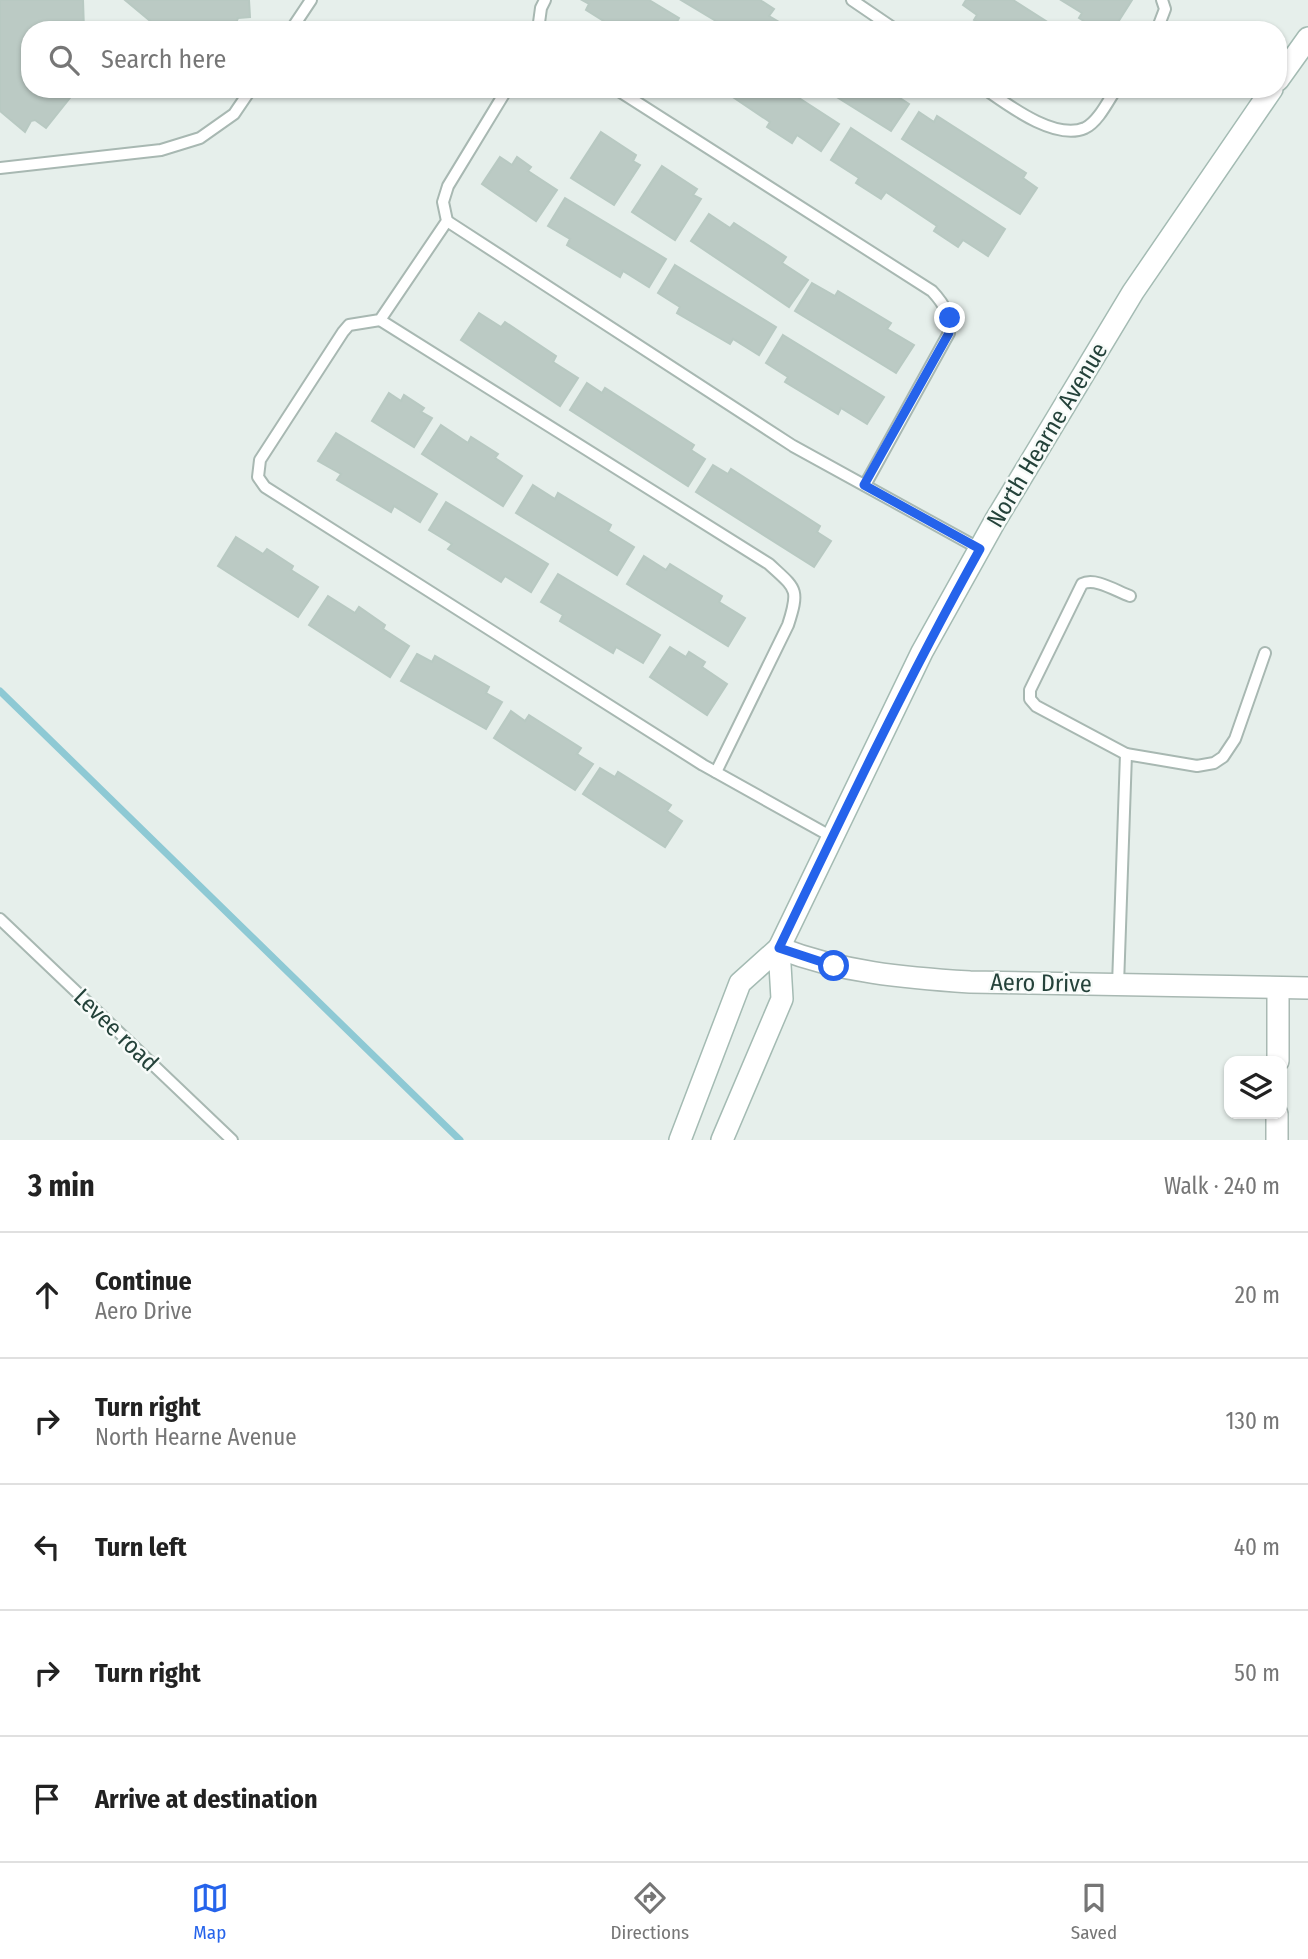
<!DOCTYPE html>
<html lang="en">
<head>
<meta charset="utf-8">
<style>
	body { margin:0; font-family:"Fira Sans Condensed",sans-serif; background:#f2f2f2; color:#222 }
	.controls { position:absolute; right:21px; bottom:21px; display:grid; overflow:hidden; border-radius:14px; box-shadow:0 2px 5px #0004 }
	.controls button { width:63px; height:63px; display:grid; place-items:center; padding:0; border:0; border-bottom:2px solid #e0e0e0; background:#fff; color:#222; font:35px sans-serif }
	.stop { position:absolute; width:21px; height:21px; margin:-16px; border:5px solid #2563eb; border-radius:50%; background:#fff }
	.stop.end { background:#2563eb; border-color:#fff; box-shadow:0 2px 7px #0008 }
	.list { margin:0; padding:0; list-style:none }
	h2 { display:flex; justify-content:space-between; align-items:center; height:91px; margin:0; padding:0 28px; font-size:30px }
	h2 small { font-size:23px; font-weight:400; color:#767676 }
	.list li { display:grid; grid-template-columns:46px 1fr auto; gap:21px; align-items:center; box-sizing:border-box; height:126px; padding:0 28px; border-top:2px solid #e0e0e0 }
	.list b { display:block; font-size:26px; white-space:nowrap }
	.list p { margin:0; font-size:23px; white-space:nowrap; color:#767676 }
	.list em { font-size:23px; font-style:normal; color:#767676 }
	.icon { flex:none; width:38px; height:38px; fill:none; stroke:currentColor; stroke-width:2; stroke-linecap:round; stroke-linejoin:round }
	.map { position:relative; flex:none; width:1308px; height:1140px; overflow:hidden }
	.search { position:absolute; background:#fff; box-shadow:0 2px 5px #0004; left:21px; right:21px; top:21px; height:77px; display:flex; align-items:center; gap:18px; box-sizing:border-box; padding:0 24px; border-radius:28px; color:#767676; font-size:26px }
	.sheet { height:721px; background:#fff }
	nav { display:flex; justify-content:space-around; align-items:center; box-sizing:border-box; height:98px; border-top:2px solid #e0e0e0; background:#fff; font-size:19px; color:#767676 }
	nav a { display:grid; justify-items:center; gap:4px }
	nav .on { color:#2563eb }
	.map>svg:first-child { display:block }
</style>
</head>
<body>
<div class="map">
<svg width="1308" height="1140" viewBox="0 0 1308 1140">
	<rect width="100%" height="100%" fill="#e6efeb"/>
	<g fill="none" stroke-linecap="round" stroke-linejoin="round">
		<polyline stroke="#8ec9d4" stroke-width="7" points="0,691 460,1140"/>
	</g>
	<g fill="#bbcac4" stroke="#b8c9c2" stroke-width="2">
		<polygon points="0,0 83,0 84,30 30,30 30,89 77,89 46,128 35,120 31,121 25,132 0,111"/>
		<polygon points="125,0 249,0 250,17 238,18 235,25 237,30 180,30 180,25 172,30 161,30"/>
		<polygon points="582,0 649,0 679,18 672,30 618,30 586,10 589,4"/>
		<polygon points="681,0 760,0 774,9 769,16 791,29 731,30"/>
		<polygon points="966,0 1013,0 1060,30 990,30 974,20 977,15 963,5"/>
		<polygon points="1061,0 1132,0 1113,30 1107,30 1101,26 1098,30 1079,18 1082,13"/>
		<polygon points="721,89 785,89 839,124 821,151 797,135 792,143 767,127 770,122"/>
		<polygon points="824,89 886,89 909,104 891,131"/>
		<polygon points="919,112 934,122 937,116 1026,173 1023,178 1037,188 1020,214 902,139"/>
		<polygon points="851,128 1005,229 988,256 963,240 958,247 934,231 937,226 886,192 881,199 856,183 859,178 831,160"/>
		<polygon points="601,132 636,155 633,161 640,165 614,205 571,178"/>
		<polygon points="500,157 512,165 517,157 531,167 528,171 557,190 536,221 482,184"/>
		<polygon points="662,166 697,189 693,195 701,199 675,240 632,212"/>
		<polygon points="565,198 666,259 649,287 623,271 620,277 567,245 570,239 548,226"/>
		<polygon points="709,214 730,228 734,223 786,257 782,263 808,280 789,307 691,241"/>
		<polygon points="675,265 776,327 759,355 733,339 730,344 677,313 680,307 658,293"/>
		<polygon points="812,283 835,296 838,291 891,323 887,329 914,345 896,373 795,311"/>
		<polygon points="479,313 501,327 505,322 556,356 553,362 578,378 560,406 461,340"/>
		<polygon points="783,335 884,397 867,424 841,408 838,414 785,382 788,377 766,363"/>
		<polygon points="587,383 602,393 605,388 694,445 691,450 705,459 688,486 570,410"/>
		<polygon points="389,393 401,401 404,395 424,408 421,412 432,418 414,447 372,421"/>
		<polygon points="441,425 468,443 471,437 498,454 495,458 522,476 503,506 422,454"/>
		<polygon points="336,433 437,494 420,522 394,506 391,512 337,480 341,474 318,461"/>
		<polygon points="713,465 728,474 731,469 820,526 817,532 831,541 814,567 696,492"/>
		<polygon points="533,485 555,499 558,493 611,525 608,531 634,547 617,575 516,513"/>
		<polygon points="446,502 548,564 531,592 505,576 501,582 448,549 452,544 429,530"/>
		<polygon points="236,537 263,554 267,549 293,566 291,570 318,587 298,617 218,566"/>
		<polygon points="644,556 666,570 670,564 722,596 719,602 745,618 728,646 627,584"/>
		<polygon points="558,574 660,635 643,663 616,647 613,653 560,621 563,615 541,602"/>
		<polygon points="328,596 355,613 359,607 385,625 383,629 409,646 390,677 309,625"/>
		<polygon points="670,647 686,657 689,652 705,662 702,667 727,684 707,715 650,677"/>
		<polygon points="417,654 432,662 435,656 489,687 486,693 502,702 486,729 401,681"/>
		<polygon points="511,711 525,721 529,715 581,748 577,754 593,764 575,790 494,738"/>
		<polygon points="600,768 615,777 618,772 671,805 667,811 682,821 665,847 583,794"/>
	</g>
	<g fill="none" stroke-linecap="round" stroke-linejoin="round">
		<defs>
			<g id="lane">
				<polyline points="852,0 896,30"/>
				<polyline points="291,30 311,0"/>
				<polyline points="538,30 541,8 545,0"/>
				<polyline points="1157,30 1165,9 1162,0"/>
				<polyline points="507,89 448,186 443,202 447,221 380,320 349,325 343,332 260,460 258,477 265,487 703,765 832,837"/>
				<path d="M616,89L932,291C945,305 950,315 949,333L865,485"/>
				<path d="M985,89C1008,105 1055,141 1085,128C1098,122 1108,101 1116,89"/>
				<polyline points="0,168 161,150 200,138 234,114 251,89"/>
				<polyline points="447,221 793,446 980,549"/>
				<path d="M380,320L769,564C796,589 800,588 788,625L716,772"/>
				<path d="M1126,754L1036,706L1030,699V690L1082,584C1095,577 1116,591 1130,596"/>
				<polyline points="0,919 232,1140"/>
				<polyline points="1118,985 1126,754 1197,766 1214,763 1223,757 1235,739 1265,653"/>
			</g>
			<g id="street">
				<path d="M779,948C840,972 905,978 970,982L1308,988"/>
				<polyline points="1278,1061 1278,988"/>
				<polyline points="1277,1140 1277,1114"/>
			</g>
			<g id="secondary">
				<polyline points="1278,80 1308,38"/>
				<polyline points="680,1140 740,983 779,948 922,652 995,521 1133,292 1272,89"/>
				<polyline points="722,1140 782,999 779,948"/>
			</g>
		</defs>
		<use href="#lane" stroke="#a8b8b2" stroke-width="14"/>
		<use href="#street" stroke="#a8b8b2" stroke-width="24"/>
		<use href="#secondary" stroke="#a4bbb3" stroke-width="24"/>
		<use href="#lane" stroke="#fff" stroke-width="10"/>
		<use href="#street" stroke="#fff" stroke-width="21"/>
		<use href="#secondary" stroke="#fff" stroke-width="21"/>
	</g>
	<g fill="none" stroke-linecap="round" stroke-linejoin="round">
		<path stroke="#2563eb" stroke-width="9" d="M834,966L779,948C843,814 907,680 980,549L864,485L949,333L950,318"/>
	</g>
	<g text-anchor="middle" dominant-baseline="central" stroke-width="5" stroke-linejoin="round" paint-order="stroke">
		<g font-size="24" fill="#24423a" stroke="#f7fbf9">
			<text transform="translate(1047 435) rotate(-59)">North Hearne Avenue</text>
			<text transform="translate(1041 983) rotate(1)">Aero Drive</text>
			<text transform="translate(116 1030) rotate(44)">Levee road</text>
		</g>
	</g>
</svg>
<div class="controls">
<button><svg class="icon" aria-label="layers" viewBox="0 0 24 24"><path d="M12 4l9 5-9 5-9-5zM3 14l9 5 9-5"/></svg></button>
</div>
<div class="stop" style="left:834px;top:966px"></div>
<div class="stop end" style="left:950px;top:318px"></div>
<div class="search"><svg class="icon" aria-label="search" viewBox="0 0 24 24"><circle cx="10" cy="10" r="6"/><path d="M15 15l6 6"/></svg>Search here</div>
</div>
<section class="sheet">
<h2>3 min<small>Walk · 240 m</small></h2>
<ul class="list">
<li><svg class="icon" aria-label="ahead" viewBox="0 0 24 24"><path d="M12 20V5M6 11l6-6 6 6"/></svg><div><b>Continue</b><p>Aero Drive</p></div><em>20 m</em></li>
<li><svg class="icon" aria-label="right" viewBox="0 0 24 24"><path d="M7 20v-9h11M14 6l5 5-5 5"/></svg><div><b>Turn right</b><p>North Hearne Avenue</p></div><em>130 m</em></li>
<li><svg class="icon" aria-label="left" viewBox="0 0 24 24"><path d="M17 20v-9H6M10 6l-5 5 5 5"/></svg><div><b>Turn left</b></div><em>40 m</em></li>
<li><svg class="icon" aria-label="right" viewBox="0 0 24 24"><path d="M7 20v-9h11M14 6l5 5-5 5"/></svg><div><b>Turn right</b></div><em>50 m</em></li>
<li><svg class="icon" aria-label="arrive" viewBox="0 0 24 24"><path d="M6 21V4h12l-3 4 3 4H6"/></svg><div><b>Arrive at destination</b></div></li>
</ul>
</section>
<nav>
<a class="on"><svg class="icon" aria-label="map" viewBox="0 0 24 24"><path d="M3 6l6-2 6 2 6-2v14l-6 2-6-2-6 2zM9 4v14M15 6v14"/></svg>Map</a>
<a><svg class="icon" aria-label="directions" viewBox="0 0 24 24"><path d="M12 3l9 9-9 9-9-9zM9 14v-3h6M13 9l2 2-2 2"/></svg>Directions</a>
<a><svg class="icon" aria-label="saved" viewBox="0 0 24 24"><path d="M7 4h10v16l-5-4-5 4z"/></svg>Saved</a>
</nav>
</body>
</html>
